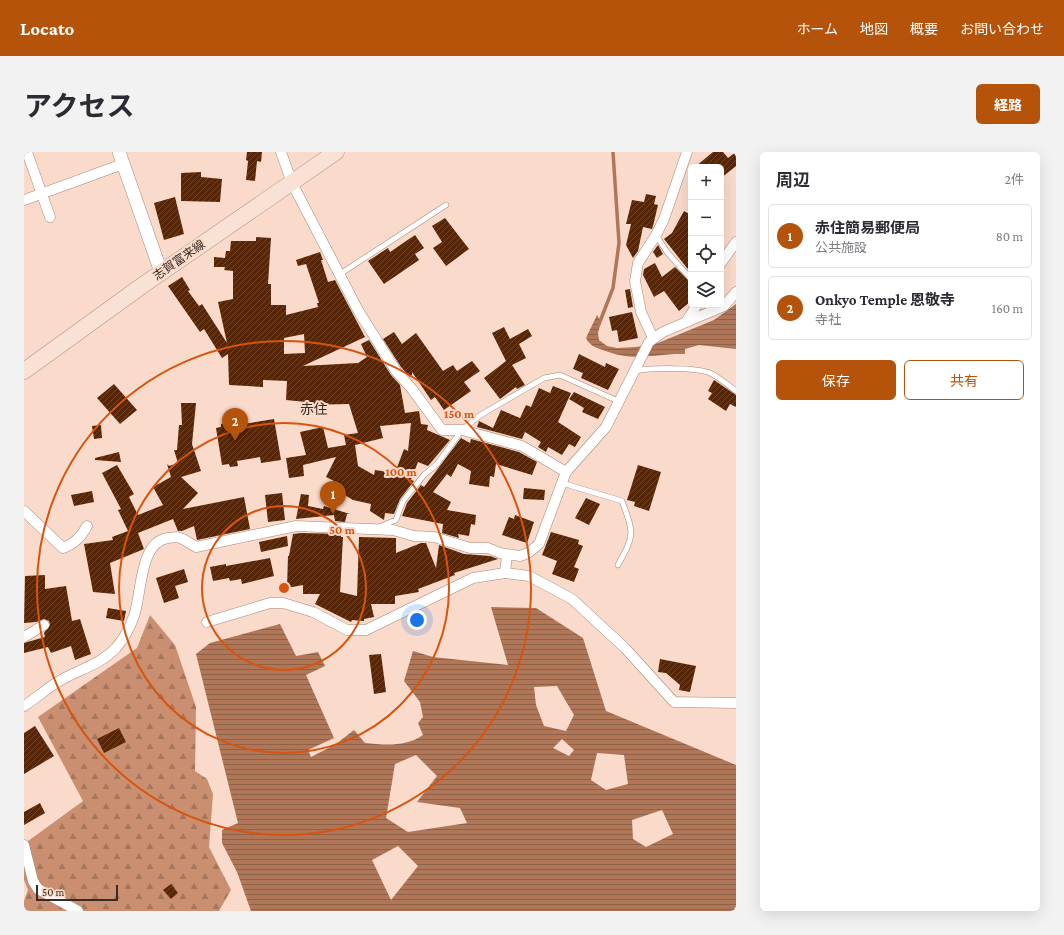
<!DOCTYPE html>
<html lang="ja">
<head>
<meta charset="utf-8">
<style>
	body { margin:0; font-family:"Crimson Pro","Noto Sans JP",serif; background:#f2f2f3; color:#2b2b33 }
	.controls { position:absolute; right:12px; top:12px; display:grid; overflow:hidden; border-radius:6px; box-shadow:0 4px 16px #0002 }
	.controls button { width:36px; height:36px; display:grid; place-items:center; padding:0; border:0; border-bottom:1px solid #e1e1e2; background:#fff; color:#2b2b33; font:20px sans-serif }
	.scale { position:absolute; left:12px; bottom:10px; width:82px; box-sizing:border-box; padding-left:4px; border:2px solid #372b25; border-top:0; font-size:11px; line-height:14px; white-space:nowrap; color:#372b25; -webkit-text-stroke:3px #fadaca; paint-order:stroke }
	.you { position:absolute; left:393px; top:468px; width:14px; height:14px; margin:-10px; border:3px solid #fff; border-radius:50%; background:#1a73e8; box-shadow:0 0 0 6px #1a73e833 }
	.badge { display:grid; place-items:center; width:26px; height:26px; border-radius:50%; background:#b45309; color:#fff; font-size:13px; font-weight:700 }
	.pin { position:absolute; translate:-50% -33px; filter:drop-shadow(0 1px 2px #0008) }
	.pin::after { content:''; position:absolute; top:21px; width:14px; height:12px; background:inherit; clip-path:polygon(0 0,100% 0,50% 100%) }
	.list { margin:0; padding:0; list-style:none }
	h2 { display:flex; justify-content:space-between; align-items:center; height:52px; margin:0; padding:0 16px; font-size:17px }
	h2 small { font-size:13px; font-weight:400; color:#7c7c81 }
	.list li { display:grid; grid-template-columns:26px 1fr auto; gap:12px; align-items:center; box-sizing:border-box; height:64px; margin:0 8px 8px; padding:0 8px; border:1px solid #e1e1e2; border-radius:6px }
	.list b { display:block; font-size:15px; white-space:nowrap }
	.list p { margin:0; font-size:13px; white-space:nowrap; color:#7c7c81 }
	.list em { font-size:13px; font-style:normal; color:#7c7c81 }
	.actions { display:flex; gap:8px; padding:12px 16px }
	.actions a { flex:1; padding:9px 0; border:1px solid #b45309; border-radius:6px; text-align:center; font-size:14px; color:#b45309 }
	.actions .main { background:#b45309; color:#fff }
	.icon { flex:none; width:22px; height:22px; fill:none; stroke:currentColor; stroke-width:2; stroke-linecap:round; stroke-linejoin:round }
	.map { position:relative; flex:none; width:712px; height:759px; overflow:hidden; border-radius:6px }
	header { display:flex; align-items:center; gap:24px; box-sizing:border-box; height:56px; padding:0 20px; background:#b45309; color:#fff }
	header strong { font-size:19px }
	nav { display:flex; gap:22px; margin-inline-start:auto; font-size:14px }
	.intro { display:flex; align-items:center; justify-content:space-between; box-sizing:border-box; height:96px; padding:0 24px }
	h1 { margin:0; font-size:28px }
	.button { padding:10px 18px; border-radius:6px; background:#b45309; color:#fff; font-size:14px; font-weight:700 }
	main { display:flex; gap:24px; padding:0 24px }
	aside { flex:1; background:#fff; border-radius:6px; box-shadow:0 4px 16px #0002 }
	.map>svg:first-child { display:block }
</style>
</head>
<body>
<header>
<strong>Locato</strong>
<nav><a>ホーム</a><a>地図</a><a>概要</a><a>お問い合わせ</a></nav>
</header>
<div class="intro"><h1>アクセス</h1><a class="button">経路</a></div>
<main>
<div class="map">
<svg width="712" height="759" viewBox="0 0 712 759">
	<defs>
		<pattern id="forest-firs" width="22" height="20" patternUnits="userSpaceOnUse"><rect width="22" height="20" fill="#ca8f70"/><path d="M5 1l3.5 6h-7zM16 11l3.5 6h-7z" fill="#a5755c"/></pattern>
		<pattern id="water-rules" width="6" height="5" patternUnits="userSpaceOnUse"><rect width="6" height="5" fill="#b07658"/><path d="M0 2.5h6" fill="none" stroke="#906149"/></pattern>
		<pattern id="building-hatch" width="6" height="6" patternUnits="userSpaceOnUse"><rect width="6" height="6" fill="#572606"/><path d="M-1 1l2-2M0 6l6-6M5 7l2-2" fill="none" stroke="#6d452b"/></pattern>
	</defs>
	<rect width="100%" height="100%" fill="#fadaca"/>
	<polygon fill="url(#forest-firs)" points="126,463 151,493 172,555 171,619 183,627 189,642 185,695 207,738 195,759 0,759 0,749 4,738 0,728 0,692 59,649 14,565 113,496"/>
	<g fill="url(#water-rules)" fill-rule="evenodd">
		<path d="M712,152V197L675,193L661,197V202C629,201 611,211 579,198C572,196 565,193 562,186L573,163L577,170L574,181L575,188L583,194L593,196L612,195L634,191L690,168Z"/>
		<path d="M467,455L512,456L559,486L582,559L712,613V759H227L213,720L198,691V678L214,671L172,502L186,491L256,472L272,504L294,500L301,514L282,523L310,586L284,598L287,605L312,592L330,578L341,591C361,593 382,595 399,583L394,571L399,565L396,550L380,529L389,499L409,505L484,513ZM533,534L550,563L542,579L520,574L512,553L510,535ZM538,587L550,598L545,604L529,596ZM573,601L600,603L604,632L582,638L567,628ZM392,603L413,624L393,650L436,656L443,671L384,680L362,666L371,612ZM638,658L649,682L622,695L609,687L608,668ZM374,694L394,714L367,748L348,708Z"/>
	</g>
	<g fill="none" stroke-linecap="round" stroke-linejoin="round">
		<polyline stroke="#b07658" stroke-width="3.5" points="575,172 589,136 595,91 589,0"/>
	</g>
	<g fill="url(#building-hatch)" fill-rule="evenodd">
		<polygon points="223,0 238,0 237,10 233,9 231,29 222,28 224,9 222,8"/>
		<polygon points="689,0 699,0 704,6 712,0 712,14 697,26 697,15 671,15"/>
		<polygon points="177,20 177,25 198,27 196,50 157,49 157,21"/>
		<polygon points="622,42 632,44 630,52 634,53 629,74 628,77 619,75 614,99 609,106 602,93 607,72 602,72 608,48 620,50"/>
		<polygon points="151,45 160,82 140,88 130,51"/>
		<polygon points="660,59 667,63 667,121 640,87 648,81"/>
		<polygon points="421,66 445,97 422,114 409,96 418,90 408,74"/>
		<polygon points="391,83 400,96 391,102 395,108 360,132 344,109 364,96 366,100"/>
		<path d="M232,85L247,86L244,132H247V153H262V163L294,155L293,151H295L282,112L274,114L272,108L296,100L299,108H297L304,130L311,128L341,185L279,214L334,211L343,205L337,192L345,188L367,223L376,233L381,261L395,259L397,272L404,273L403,278L426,288L404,314L394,310L387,328L390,329L376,347L370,362L361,361L360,368L346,359L347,352L329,348L314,339L318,333L302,325L312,305L279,313L280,324L265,326L262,306L282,303L276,280L299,275L304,296L322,293L320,283L334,281L325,252L282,253V250L262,248L263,229L239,228V235L205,233L204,202L198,206L180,177L176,180L144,134L158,125L166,138L164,139L175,154L178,152L203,191L194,150L209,147V119L200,118L201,115H190V105L201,106L202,99H206L207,89H232ZM280,182L281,201L260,202V186ZM387,271L384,299L380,297L371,321L351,318L350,323L334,314L331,293L359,286L356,274Z"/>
		<polygon points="634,93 639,102 633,106 629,100"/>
		<polygon points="631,111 638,125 651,115 667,131 667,149 655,159 640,139 630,145 619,123 620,117"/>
		<polygon points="606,137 609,155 604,156 601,138"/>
		<polygon points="608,160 614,186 595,190 593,178 588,179 585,165"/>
		<polygon points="480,175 486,187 504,177 508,184 495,192 502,206 488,213 501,233 493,237 492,235 476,247 460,226 482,209 468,181"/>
		<polygon points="370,180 378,192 392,181 419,219 429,213 433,219 448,209 456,219 440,230 447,239 420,258 411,245 407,248 388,220 388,223 386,225 377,215 359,187"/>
		<polygon points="555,202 581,215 582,211 595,217 584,238 557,226 559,221 549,217"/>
		<polygon points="690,228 712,243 712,255 706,252 702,259 684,247 688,241 684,239"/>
		<polygon points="90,232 113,258 96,272 73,246"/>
		<polygon points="529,234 547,241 534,270 557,285 551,295 545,292 538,303 524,295 522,300 514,295 517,290 501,280 498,287 453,275 455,269 469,276 477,258 496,266 502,253 507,255 515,236 526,241"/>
		<polygon points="550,240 581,255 574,267 558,260 560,256 545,247"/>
		<polygon points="157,251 172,251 168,292 177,319 157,325 174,341 159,357 220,345 226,377 173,388 170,374 158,379 154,379 149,367 114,381 120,397 86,411 91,442 69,440 60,392 89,388 88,385 104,379 94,358 97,357 78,321 93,313 110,342 105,345 114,363 139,353 129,335 147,325 143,312 145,314 154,311 150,298 153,298 155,273 158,273"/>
		<polygon points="250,267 257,308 237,311 236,305 213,309 214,314 206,315 205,312 198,313 192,276 197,275 197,272 208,270 208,274"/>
		<polygon points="77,273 78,286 70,287 68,274"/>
		<polygon points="437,286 446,291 447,287 495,300 513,310 508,323 472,312 470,325 466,324 465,335 445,332 447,319 434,312 427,325 423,322 409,340 427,350 423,358 452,363 451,373 447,372 445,384 434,382 435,386 418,381 419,372 378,364 383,351 397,333 400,335"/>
		<polygon points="95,300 97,310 71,308 71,306"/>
		<polygon points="614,313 637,320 625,359 610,354 611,350 603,348"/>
		<polygon points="500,336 521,338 520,348 499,347"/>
		<polygon points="68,339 70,350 50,354 47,343"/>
		<polygon points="258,341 261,368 244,370 241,343"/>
		<polygon points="277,342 285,343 284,354 299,357 300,354 326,362 323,362 321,370 311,369 310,363 272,367"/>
		<polygon points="562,346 576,352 565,373 551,366"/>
		<polygon points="491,363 510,370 503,391 478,383 485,365 490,367"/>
		<polygon points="527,380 555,388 554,392 559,394 550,415 555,417 550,430 528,422 533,409 518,403"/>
		<polygon points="277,381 317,382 317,385 319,385 316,440 333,444 335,385 372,386 372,401 397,391 402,391 412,416 415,393 440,402 466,404 474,407 430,421 431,423 394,437 395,440 371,444 371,452 347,452 350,465 340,467 340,469 328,468 327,470 291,452 296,442 279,442 279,433 263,436 264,404 265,404 269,382"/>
		<polygon points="263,384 264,394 237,400 235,390"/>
		<polygon points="246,406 250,424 218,432 217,427 206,429 205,426 189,429 186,415 202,412 202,414"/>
		<polygon points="160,417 164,430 151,434 155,446 140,451 132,426"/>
		<polygon points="21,423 21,437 42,434 48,469 56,467 67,502 51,508 47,494 27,501 24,495 0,501 0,491 21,485 20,481 26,473 25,469 20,467 12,470 0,471 1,424"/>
		<polygon points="84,456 102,459 100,469 82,466"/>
		<polygon points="357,502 362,540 350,542 345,503"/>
		<polygon points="636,507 672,514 666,540 655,538 656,533 642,521 634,520"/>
		<polygon points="11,574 30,604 0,622 0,581"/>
		<polygon points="95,576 102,590 80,601 73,587"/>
		<polygon points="16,651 21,661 0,673 0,660"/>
		<polygon points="147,732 154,741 147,747 139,738"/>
	</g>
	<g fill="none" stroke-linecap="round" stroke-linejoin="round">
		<defs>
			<g id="service">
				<polyline points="632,83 643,100 667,127"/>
				<polyline points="316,122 422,53"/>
				<path d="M611,219C626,216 672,215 686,221C695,225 704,233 712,239"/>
				<path d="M538,331L598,349C610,382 611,382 594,413"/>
				<polyline points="355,375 372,368 379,349 400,323 413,312 438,278 455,264 520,226 536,223 594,249"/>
			</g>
			<g id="minor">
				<polyline points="3,0 26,65"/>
				<polyline points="257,0 268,31 335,160 372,219 388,237 418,278 438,278 498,294 542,320"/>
				<polyline points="0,48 99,12"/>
				<polyline points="697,111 712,90"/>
				<polyline points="662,170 673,153"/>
				<polyline points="629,186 617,160 611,129 614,111 632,83 640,67 663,0"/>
				<path d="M0,359L39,396C50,392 58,384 63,374"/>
				<polyline points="481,421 505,424 548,447 601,496 650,550 712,551"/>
				<polyline points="183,470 246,451 259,451 289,460 323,478 342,478 449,426 481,421 483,403"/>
				<polyline points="0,485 20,473"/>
				<path d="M0,554C11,547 21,538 32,531C52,518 75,514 92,496C100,487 106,475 110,464C118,441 115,390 144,386C147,386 151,385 153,385C159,386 167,392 172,395L272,374L369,378L390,384L410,385L446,396H464L476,401L496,404L504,401L515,392L542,320L582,275L625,190L639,180L700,154L712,140"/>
				<polyline points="0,693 9,729 14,737 54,759"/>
			</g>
			<polyline id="tertiary" points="95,0 137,120"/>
			<polyline id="primary" points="0,219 119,133 312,0"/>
		</defs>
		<use href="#service" stroke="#a48778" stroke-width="6"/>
		<use href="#minor" stroke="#a48778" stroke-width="11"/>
		<use href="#tertiary" stroke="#a48778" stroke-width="14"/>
		<use href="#primary" stroke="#b39485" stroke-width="17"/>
		<use href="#service" stroke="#fff" stroke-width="5"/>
		<use href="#minor" stroke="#fff" stroke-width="10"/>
		<use href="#tertiary" stroke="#fff" stroke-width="13"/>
		<use href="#primary" stroke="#fae1d5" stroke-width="16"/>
	</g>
	<g fill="none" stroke="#d6540e" stroke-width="2">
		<circle cx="260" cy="436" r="82"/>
		<circle cx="260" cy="436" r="165"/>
		<circle cx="260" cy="436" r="247"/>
	</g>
	<g text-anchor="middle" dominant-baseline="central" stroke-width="4" stroke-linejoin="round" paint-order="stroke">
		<g font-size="12" fill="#372b25" stroke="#fadaca">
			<text transform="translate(155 108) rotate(-35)">志賀富来線</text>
		</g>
		<g font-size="14" fill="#372b25" stroke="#fadaca">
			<text x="290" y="257">赤住</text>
		</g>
	</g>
	<circle cx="260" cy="436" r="6" fill="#d6540e" stroke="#fadaca" stroke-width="2"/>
	<g font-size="12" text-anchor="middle" font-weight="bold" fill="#d6540e" stroke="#fadaca" stroke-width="4" stroke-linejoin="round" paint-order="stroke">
		<text x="435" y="266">150 m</text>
		<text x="377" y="324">100 m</text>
		<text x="318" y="382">50 m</text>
	</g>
</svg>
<div class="controls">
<button>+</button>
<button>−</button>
<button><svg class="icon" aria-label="locate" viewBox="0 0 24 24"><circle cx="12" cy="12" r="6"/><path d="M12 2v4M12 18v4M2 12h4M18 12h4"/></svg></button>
<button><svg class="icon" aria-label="layers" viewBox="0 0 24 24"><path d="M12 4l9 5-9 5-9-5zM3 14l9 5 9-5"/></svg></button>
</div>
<div class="scale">50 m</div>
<div class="you"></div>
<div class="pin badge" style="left:309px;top:362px">1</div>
<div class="pin badge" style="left:211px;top:289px">2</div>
</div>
<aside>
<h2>周辺<small>2件</small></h2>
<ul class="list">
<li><span class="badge">1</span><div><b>赤住簡易郵便局</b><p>公共施設</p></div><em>80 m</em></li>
<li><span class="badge">2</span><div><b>Onkyo Temple 恩敬寺</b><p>寺社</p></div><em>160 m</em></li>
</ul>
<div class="actions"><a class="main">保存</a><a>共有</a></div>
</aside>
</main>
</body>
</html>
